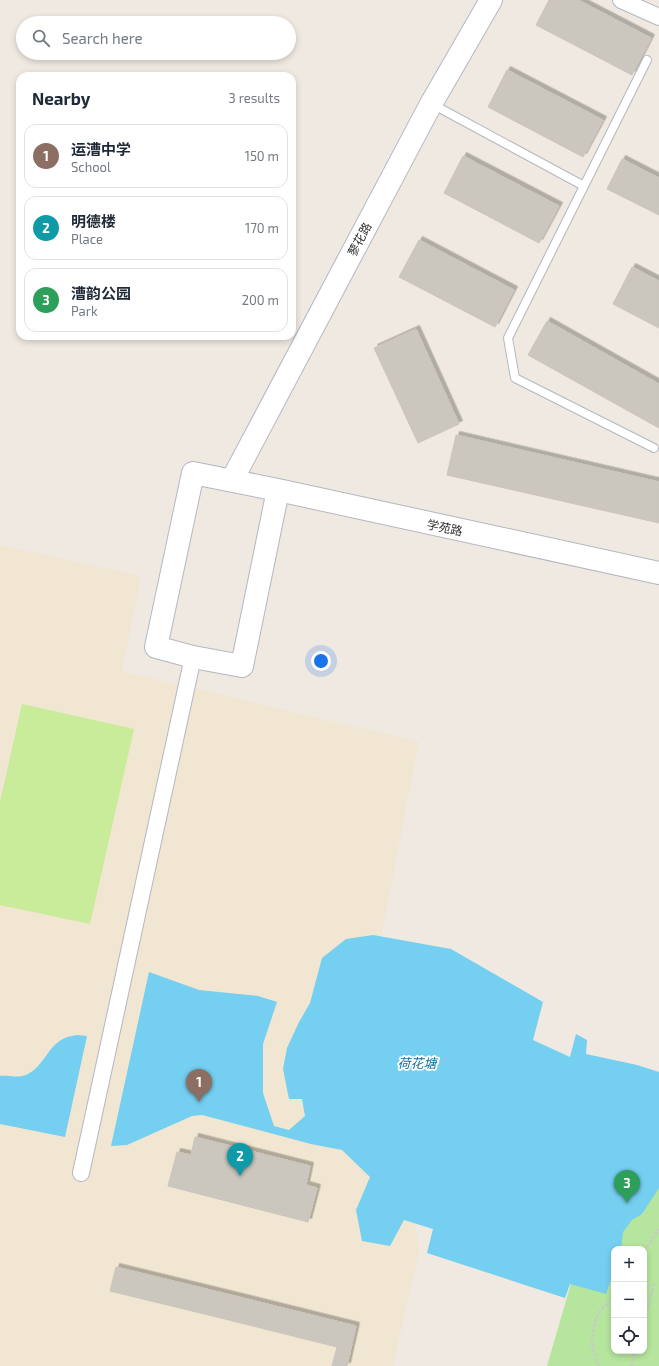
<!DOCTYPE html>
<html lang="en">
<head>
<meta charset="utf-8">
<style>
	body { margin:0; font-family:"Exo 2","Noto Sans SC",sans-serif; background:#f2f2f3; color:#1f2937 }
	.controls { position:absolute; right:12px; bottom:12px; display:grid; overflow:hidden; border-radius:8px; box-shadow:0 2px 6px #0003 }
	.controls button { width:36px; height:36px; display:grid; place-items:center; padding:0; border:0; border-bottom:1px solid #e0e1e3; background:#fff; color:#1f2937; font:20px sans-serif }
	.you { position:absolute; left:321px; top:661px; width:14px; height:14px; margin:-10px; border:3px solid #fff; border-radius:50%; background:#1a73e8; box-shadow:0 0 0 6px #1a73e833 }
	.badge { display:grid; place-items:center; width:26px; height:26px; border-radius:50%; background:#4264fb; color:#fff; font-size:13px; font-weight:700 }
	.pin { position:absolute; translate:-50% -33px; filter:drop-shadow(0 1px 2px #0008) }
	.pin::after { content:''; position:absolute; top:21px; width:14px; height:12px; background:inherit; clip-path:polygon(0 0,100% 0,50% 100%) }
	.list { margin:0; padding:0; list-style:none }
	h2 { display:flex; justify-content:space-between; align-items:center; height:52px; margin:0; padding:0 16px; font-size:17px }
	h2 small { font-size:13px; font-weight:400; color:#747a83 }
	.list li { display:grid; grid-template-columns:26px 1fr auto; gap:12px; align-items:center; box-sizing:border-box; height:64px; margin:0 8px 8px; padding:0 8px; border:1px solid #e0e1e3; border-radius:12px }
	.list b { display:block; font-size:15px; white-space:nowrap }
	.list p { margin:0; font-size:13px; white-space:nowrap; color:#747a83 }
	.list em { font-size:13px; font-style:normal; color:#747a83 }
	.icon { flex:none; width:22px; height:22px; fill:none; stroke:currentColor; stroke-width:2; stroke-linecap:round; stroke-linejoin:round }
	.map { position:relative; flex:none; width:659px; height:1366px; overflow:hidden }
	.search { position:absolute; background:#fff; box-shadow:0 2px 6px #0003; left:16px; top:16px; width:280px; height:44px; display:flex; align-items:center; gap:10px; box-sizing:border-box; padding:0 14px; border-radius:22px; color:#747a83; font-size:15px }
	.panel { position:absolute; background:#fff; box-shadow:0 2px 6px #0003; left:16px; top:72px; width:280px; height:268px; border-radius:12px }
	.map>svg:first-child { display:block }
</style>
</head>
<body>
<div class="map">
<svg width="659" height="1366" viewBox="0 0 659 1366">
	<defs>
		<filter id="shadow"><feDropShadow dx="3.5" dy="-3.5" stdDeviation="0" flood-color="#0004"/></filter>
	</defs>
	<rect width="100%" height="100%" fill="#efe9e1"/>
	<polygon fill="#f0e6d1" points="0,545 141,576 122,671 419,742 378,953 419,1252 393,1366 0,1366"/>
	<path fill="#b6e59e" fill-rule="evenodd" d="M659,1119V1366H547L608,1156ZM614,1249H644V1351H614Z"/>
	<polygon fill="#c9ec9a" points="22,704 134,729 90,924 0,905 0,802"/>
	<g fill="#75cff0">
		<polygon points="373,935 451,949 543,1002 533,1040 570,1057 576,1034 587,1040 586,1054 637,1065 659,1072 659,1188 642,1214 632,1220 623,1232 621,1249 614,1249 614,1271 606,1294 570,1284 565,1298 427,1253 433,1229 404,1220 390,1246 362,1241 356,1210 370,1177 342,1150 311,1144 202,1115 192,1116 127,1145 111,1146 149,972 199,990 258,996 277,1002 263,1044 263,1093 274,1126 289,1130 305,1116 302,1099 289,1099 283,1069 287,1048 299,1022 310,1003 322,958 346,939"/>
		<path d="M77,1035L87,1036L65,1137L0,1124V1076C9,1075 18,1079 28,1074C44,1066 48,1045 65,1038C69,1036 74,1036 77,1035Z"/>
	</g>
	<g fill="#cbc7bf" stroke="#cbc5ba" filter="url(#shadow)">
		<polygon points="549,0 578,0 651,38 632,75 536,25"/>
		<polygon points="507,70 603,120 583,157 488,107"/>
		<polygon points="463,156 559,206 539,243 444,193"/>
		<polygon points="622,159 659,178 659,215 607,189"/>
		<polygon points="419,240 514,290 495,327 399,277"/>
		<polygon points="632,267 659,281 659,328 613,304"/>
		<polygon points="547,321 659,384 659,428 528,355"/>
		<polygon points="416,329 459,424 418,443 374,348"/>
		<polygon points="456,435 659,482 659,523 447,475"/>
		<polygon points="195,1137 310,1166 306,1185 317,1188 308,1222 168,1186 177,1152 191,1155"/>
		<polygon points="116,1267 239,1297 233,1321 110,1291"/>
		<polygon points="239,1297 356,1326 347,1366 332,1366 337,1347 233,1321"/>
	</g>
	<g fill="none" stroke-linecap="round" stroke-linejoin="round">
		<defs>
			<g id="lane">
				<polyline points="647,60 508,338 515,378 654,448"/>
				<polyline points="432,104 584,186"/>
			</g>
			<g id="street">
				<polyline points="621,0 659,17"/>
				<polyline points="81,1173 193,657"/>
			</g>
			<g id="secondary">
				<polyline points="232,480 431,104 491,0"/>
				<polyline points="278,490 242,666 193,657 156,647 193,473 278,490 659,573"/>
			</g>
		</defs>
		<use href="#lane" stroke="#b4b7c1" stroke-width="10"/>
		<use href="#street" stroke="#b4b7c1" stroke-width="18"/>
		<use href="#secondary" stroke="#b4b7c1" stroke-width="24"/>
		<g stroke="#c9c9c9" stroke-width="2.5" stroke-dasharray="3 2" stroke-linecap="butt">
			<polyline points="644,1251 659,1229"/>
			<polyline points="644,1320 655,1283"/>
			<path d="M599,1366C597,1359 592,1349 592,1342C592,1327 598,1304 614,1301"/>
			<polyline points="631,1366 635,1351"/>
		</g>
		<use href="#lane" stroke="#fff" stroke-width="8"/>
		<use href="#street" stroke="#fff" stroke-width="16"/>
		<use href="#secondary" stroke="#fff" stroke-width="22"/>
	</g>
	<g text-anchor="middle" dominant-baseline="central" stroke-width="3.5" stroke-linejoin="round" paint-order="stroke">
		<g font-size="12" fill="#2e2e2e" stroke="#fff">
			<text transform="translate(359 239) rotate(-62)">蓼花路</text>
			<text transform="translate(445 527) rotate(12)">学苑路</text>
		</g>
		<g font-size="13" font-style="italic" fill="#0d6fa3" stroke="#fff">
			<text x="417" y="1063">荷花塘</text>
		</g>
	</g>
</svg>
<div class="controls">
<button>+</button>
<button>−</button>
<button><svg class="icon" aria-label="locate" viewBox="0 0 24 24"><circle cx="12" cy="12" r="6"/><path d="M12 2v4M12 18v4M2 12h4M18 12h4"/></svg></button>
</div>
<div class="you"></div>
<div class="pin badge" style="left:199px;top:1102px;background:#8d6e63">1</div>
<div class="pin badge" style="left:240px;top:1176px;background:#0f9aa8">2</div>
<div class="pin badge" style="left:627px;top:1203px;background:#2e9e5b">3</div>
<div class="search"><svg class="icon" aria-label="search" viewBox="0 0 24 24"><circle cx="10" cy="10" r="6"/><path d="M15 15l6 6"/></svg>Search here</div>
<section class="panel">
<h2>Nearby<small>3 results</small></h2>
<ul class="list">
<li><span class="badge" style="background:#8d6e63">1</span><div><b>运漕中学</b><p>School</p></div><em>150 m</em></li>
<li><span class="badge" style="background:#0f9aa8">2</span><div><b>明德楼</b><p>Place</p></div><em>170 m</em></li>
<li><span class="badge" style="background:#2e9e5b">3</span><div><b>漕韵公园</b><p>Park</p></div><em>200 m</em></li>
</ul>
</section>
</div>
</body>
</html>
